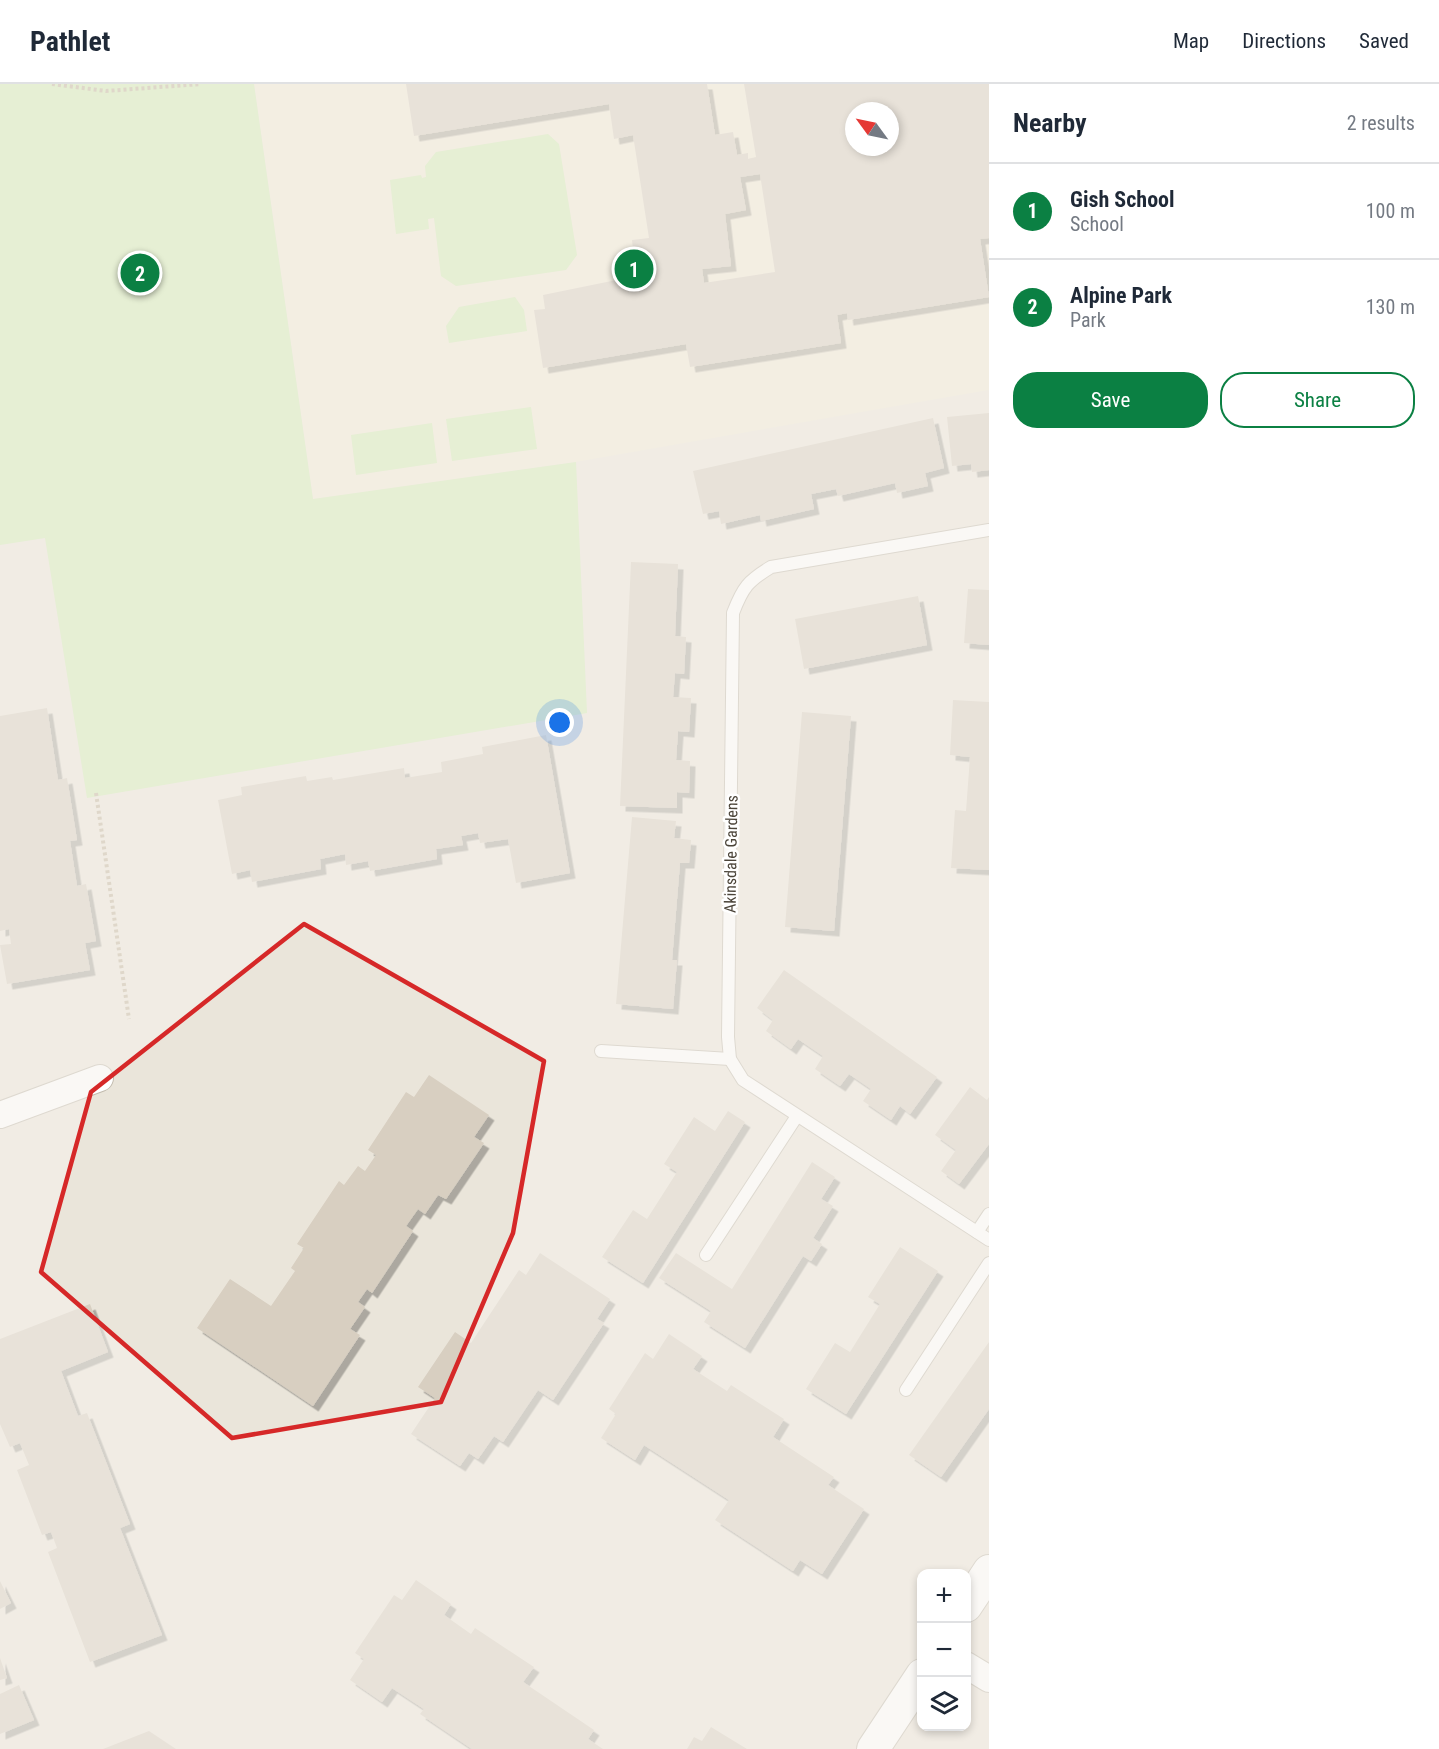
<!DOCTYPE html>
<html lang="en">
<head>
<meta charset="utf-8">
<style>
	body { margin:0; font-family:"Roboto Condensed",sans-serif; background:#f2f2f3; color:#1f2937 }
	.controls { position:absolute; right:18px; bottom:18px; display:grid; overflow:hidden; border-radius:12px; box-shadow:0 3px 9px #0003 }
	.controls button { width:54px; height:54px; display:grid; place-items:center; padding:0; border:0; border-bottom:2px solid #e0e1e3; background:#fff; color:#1f2937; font:30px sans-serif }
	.compass { position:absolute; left:845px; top:18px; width:54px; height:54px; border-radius:50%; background:#fff; box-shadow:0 3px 9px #0003; rotate:303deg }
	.you { position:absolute; left:560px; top:639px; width:21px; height:21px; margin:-15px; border:4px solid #fff; border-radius:50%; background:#1a73e8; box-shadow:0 0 0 9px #1a73e833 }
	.badge { display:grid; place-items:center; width:39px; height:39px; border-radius:50%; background:#0b8043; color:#fff; font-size:20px; font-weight:700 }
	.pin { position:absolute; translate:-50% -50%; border:3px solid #fff; box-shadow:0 2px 6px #0006 }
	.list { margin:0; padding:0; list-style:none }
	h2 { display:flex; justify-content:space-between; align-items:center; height:78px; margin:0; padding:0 24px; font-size:26px }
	h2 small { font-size:20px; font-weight:400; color:#747a83 }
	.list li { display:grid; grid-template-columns:39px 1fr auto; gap:18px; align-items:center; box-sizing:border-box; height:96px; padding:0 24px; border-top:2px solid #e0e1e3 }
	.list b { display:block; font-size:22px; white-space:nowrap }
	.list p { margin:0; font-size:20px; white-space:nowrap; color:#747a83 }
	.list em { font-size:20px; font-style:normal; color:#747a83 }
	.actions { display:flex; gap:12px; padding:18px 24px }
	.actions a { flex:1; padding:14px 0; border:2px solid #0b8043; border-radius:24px; text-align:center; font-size:21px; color:#0b8043 }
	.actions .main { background:#0b8043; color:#fff }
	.icon { flex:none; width:33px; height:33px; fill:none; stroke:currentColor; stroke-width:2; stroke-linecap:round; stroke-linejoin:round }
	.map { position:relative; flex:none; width:989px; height:1665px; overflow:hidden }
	header { display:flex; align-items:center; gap:36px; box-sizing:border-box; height:84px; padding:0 30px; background:#fff; border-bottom:2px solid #e0e1e3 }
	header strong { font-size:28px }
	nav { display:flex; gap:33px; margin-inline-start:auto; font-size:21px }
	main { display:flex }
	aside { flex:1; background:#fff }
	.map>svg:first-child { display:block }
</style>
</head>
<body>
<header>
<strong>Pathlet</strong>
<nav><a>Map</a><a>Directions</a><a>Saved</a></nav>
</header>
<main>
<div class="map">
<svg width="989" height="1665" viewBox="0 0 989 1665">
	<defs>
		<filter id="shadow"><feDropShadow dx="5.5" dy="5.5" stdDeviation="0" flood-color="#0004"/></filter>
	</defs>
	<rect width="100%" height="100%" fill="#f6f3ec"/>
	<path fill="#eae5da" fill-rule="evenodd" d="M0,0H989V1665H0ZM854,27H890V63H854ZM922,1490H966V1642H922Z"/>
	<path fill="#efe8d6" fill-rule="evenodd" d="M254,0H989V306L576,378L313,416ZM854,27H890V63H854Z"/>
	<g fill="#d2eab5">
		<polygon points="0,0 254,0 313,415 576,378 587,629 87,714 45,454 0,461"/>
		<polygon points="548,50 559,60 577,171 566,186 456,202 441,192 434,134 428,135 429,145 396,150 390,96 421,91 422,94 426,93 425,82 436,68"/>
		<polygon points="515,213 524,226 527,247 449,259 446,242 459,223"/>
		<polygon points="531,323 537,365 452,377 446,335"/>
		<polygon points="432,339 437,379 356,391 351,351"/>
	</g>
	<g fill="#d8cfc1" fill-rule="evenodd" filter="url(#shadow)">
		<path d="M406,0H707L715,51L733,48L737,71L748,69V75L756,73L744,0H989V154L980,155L989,213L848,236L847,229L837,231L841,259L690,283L686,260L543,284L534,226L545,225L543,211L636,192L632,156L649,154L633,51L614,55L609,20L414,52ZM854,27H890V63H854ZM760,90L775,188L704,199L702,185L731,182L725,130L746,126L740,93Z"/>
		<polygon points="989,329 989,386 972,388 971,380 952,382 947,333"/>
		<polygon points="933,334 944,384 925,389 928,402 897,409 895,399 838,412 836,405 811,410 814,425 761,437 760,431 721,440 719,427 703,430 693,387"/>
		<polygon points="631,478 678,480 675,552 686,553 684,590 675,589 673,613 691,614 689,648 678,647 676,676 690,677 689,709 677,708 677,724 620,722"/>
		<polygon points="968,505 989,506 989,561 964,559"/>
		<polygon points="918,512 927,561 804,585 795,535"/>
		<polygon points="953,616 989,618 989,786 951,784 955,726 966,727 970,673 950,671"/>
		<polygon points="47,624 58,696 67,694 77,756 70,757 77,802 86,800 96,857 85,859 90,886 7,900 0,861 11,860 9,845 0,847 0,632"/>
		<polygon points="802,628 851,632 834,847 785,843"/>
		<polygon points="546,651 570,789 516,799 508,755 480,759 478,749 461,752 463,761 436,765 437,775 370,787 368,777 346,781 345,770 320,775 321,785 252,798 250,786 232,790 218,716 242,711 241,703 306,692 307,697 332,693 333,696 404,684 405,694 442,688 441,678 483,670 482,663"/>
		<polygon points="632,733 676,737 674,754 691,756 689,779 680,779 672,876 677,876 673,925 616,920"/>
		<polygon points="784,886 937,993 910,1030 900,1022 891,1036 863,1017 871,1005 849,990 840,1002 815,985 823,972 798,955 791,965 766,947 773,936 757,924"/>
		<polygon points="429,991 489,1031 474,1053 484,1059 446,1115 438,1111 425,1130 418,1125 406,1142 413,1147 372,1209 367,1205 358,1218 365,1223 350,1245 360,1251 313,1322 197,1244 230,1195 271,1222 295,1187 291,1184 304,1164 297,1160 339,1097 344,1101 358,1082 365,1087 376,1071 368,1066 406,1008 414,1013"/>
		<polygon points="970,1003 987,1016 989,1013 989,1060 959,1100 941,1087 956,1066 935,1051"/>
		<polygon points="728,1027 745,1038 643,1199 602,1173 633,1126 647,1135 677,1088 664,1080 694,1033 715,1047"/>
		<polygon points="812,1078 835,1093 821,1115 833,1122 813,1154 822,1160 811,1177 803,1172 745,1264 704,1238 711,1227 659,1194 676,1169 732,1205"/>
		<polygon points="900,1163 938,1187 846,1330 806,1305 835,1259 850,1268 880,1220 868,1213"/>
		<polygon points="540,1169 610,1215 597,1235 604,1239 553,1316 538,1306 503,1358 494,1352 478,1375 469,1369 460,1382 411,1350 435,1314 418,1303 455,1248 471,1259 519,1186 526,1191"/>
		<polygon points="90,1220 108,1268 61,1287 78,1332 87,1329 130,1440 120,1444 162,1551 90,1578 48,1468 57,1464 51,1448 42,1451 17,1386 29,1381 20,1359 10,1363 0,1340 0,1255"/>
		<polygon points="669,1250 702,1272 693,1285 727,1307 731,1301 784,1335 773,1353 834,1393 828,1401 864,1425 822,1490 800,1476 793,1487 715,1436 729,1416 644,1361 635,1376 601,1354 616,1330 609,1325 645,1269 653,1275"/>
		<polygon points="989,1258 989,1325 941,1393 909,1371"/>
		<polygon points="416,1496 451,1520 444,1531 471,1550 475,1544 534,1583 523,1598 594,1646 588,1655 603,1665 472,1665 420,1630 424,1625 392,1604 382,1618 350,1596 364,1575 355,1569 394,1511 402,1516"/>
		<polygon points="0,1497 11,1519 0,1525"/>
		<polygon points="0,1574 7,1594 0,1596"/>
		<polygon points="19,1601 34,1636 0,1650 0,1610"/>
		<polygon points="711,1643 747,1665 687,1665 694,1653 702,1657"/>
		<polygon points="149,1647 176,1665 103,1665"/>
	</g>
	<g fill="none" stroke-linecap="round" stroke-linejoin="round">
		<defs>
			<g id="service">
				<path d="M989,446L771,483C748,497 743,503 733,529L728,953L730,975L743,996L989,1156"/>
				<polyline points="601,967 730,975"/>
				<polyline points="977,1148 989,1130"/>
				<polyline points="706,1171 797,1032"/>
				<polyline points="906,1306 989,1179"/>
			</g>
			<g id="minor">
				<polyline points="0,1031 100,994"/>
				<polyline points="966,1581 989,1595"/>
			</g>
			<g id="tertiary">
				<polyline points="966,1522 989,1487"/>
				<polyline points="873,1665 922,1591"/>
			</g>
		</defs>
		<use href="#service" stroke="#c2bbae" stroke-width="14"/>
		<use href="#minor" stroke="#c2bbae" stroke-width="28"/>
		<use href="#tertiary" stroke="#c2bbae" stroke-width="34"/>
		<g stroke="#c4b79f" stroke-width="4" stroke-dasharray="3 3" stroke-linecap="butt">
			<polyline points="52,0 106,7 201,0"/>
			<polyline points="96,709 129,935"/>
		</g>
		<use href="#service" stroke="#fff" stroke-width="12"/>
		<use href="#minor" stroke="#fff" stroke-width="26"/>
		<use href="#tertiary" stroke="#fff" stroke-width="32"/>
	</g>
	<path d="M0 0H989V1665H0ZM304,840L544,977L513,1149L441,1318L232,1354L41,1188L91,1008Z" fill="#f6f3ec" fill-opacity=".55" fill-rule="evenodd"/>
	<path fill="none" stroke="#d62828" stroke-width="4.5" stroke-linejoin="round" d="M304,840L544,977L513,1149L441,1318L232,1354L41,1188L91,1008Z"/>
	<g text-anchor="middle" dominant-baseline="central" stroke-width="5" stroke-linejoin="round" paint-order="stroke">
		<g font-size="16" fill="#4b4439" stroke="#fff">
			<text transform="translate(731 770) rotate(-89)">Akinsdale Gardens</text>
		</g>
	</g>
</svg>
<div class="controls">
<button>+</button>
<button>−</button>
<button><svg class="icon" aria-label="layers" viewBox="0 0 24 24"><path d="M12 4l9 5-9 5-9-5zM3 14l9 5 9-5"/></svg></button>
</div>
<svg class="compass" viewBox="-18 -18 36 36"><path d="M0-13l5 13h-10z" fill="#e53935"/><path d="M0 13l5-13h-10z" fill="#747a83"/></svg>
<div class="you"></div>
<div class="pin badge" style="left:634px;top:185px">1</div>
<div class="pin badge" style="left:140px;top:189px">2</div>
</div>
<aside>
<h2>Nearby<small>2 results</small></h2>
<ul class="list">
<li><span class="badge">1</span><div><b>Gish School</b><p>School</p></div><em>100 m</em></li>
<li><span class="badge">2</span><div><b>Alpine Park</b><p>Park</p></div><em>130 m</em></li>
</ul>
<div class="actions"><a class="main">Save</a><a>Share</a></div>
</aside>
</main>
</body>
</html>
